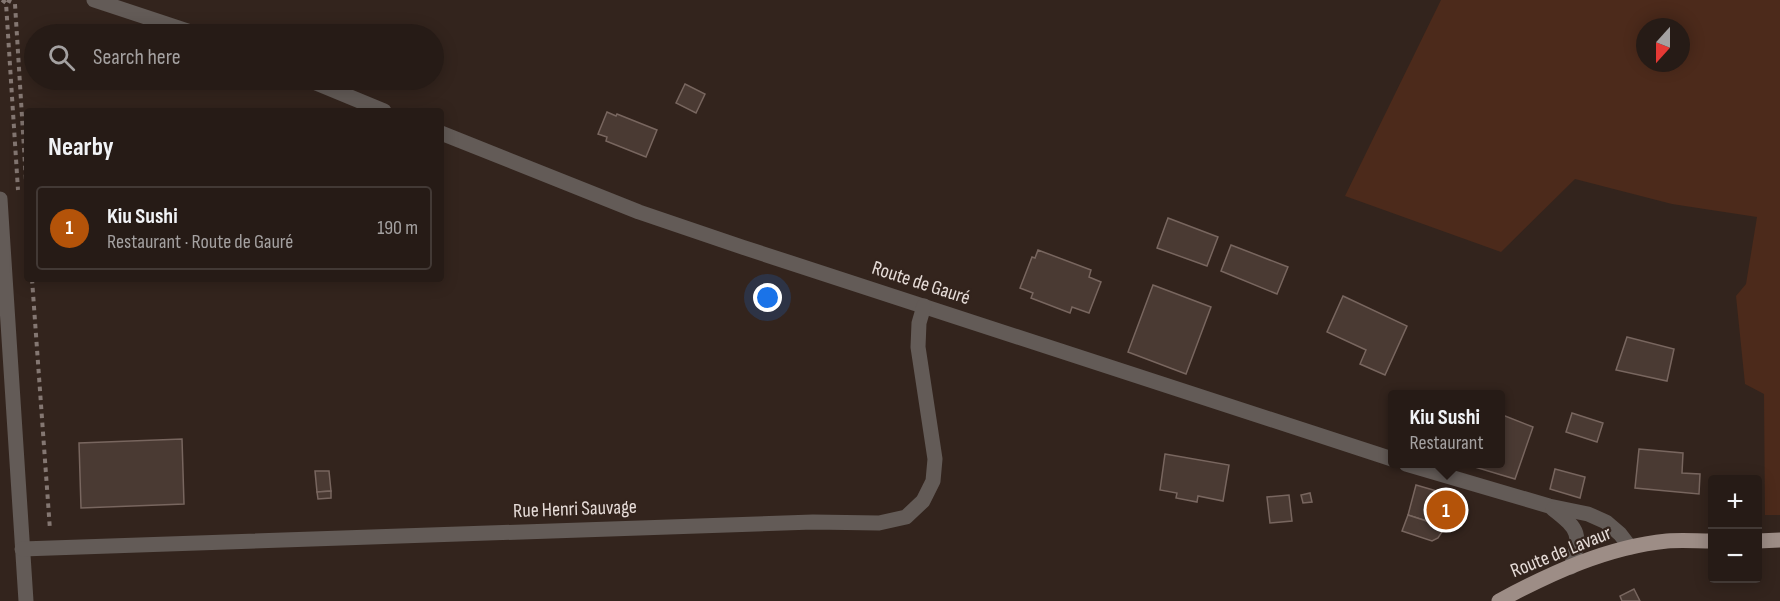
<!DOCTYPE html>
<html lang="en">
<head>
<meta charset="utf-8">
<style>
	body { margin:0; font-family:"Sofia Sans Condensed",sans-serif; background:#2e241f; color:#f1f3f6 }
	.controls { position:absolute; right:18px; bottom:18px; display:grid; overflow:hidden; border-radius:6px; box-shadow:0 3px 15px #0003 }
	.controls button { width:54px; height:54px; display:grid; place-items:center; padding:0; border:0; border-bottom:2px solid #423935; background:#261b16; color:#f1f3f6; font:30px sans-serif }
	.compass { position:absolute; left:1636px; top:18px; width:54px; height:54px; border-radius:50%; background:#261b16; box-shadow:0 3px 15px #0003; rotate:201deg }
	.you { position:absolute; left:768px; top:298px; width:21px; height:21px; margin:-15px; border:4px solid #fff; border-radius:50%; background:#1a73e8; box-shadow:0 0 0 9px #1a73e833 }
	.badge { display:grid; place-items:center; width:39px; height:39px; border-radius:50%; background:#b45309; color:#fff; font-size:20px; font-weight:700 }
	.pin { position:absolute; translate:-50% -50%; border:3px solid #fff; box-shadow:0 2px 6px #0006 }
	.popup { position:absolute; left:1388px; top:390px; width:117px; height:78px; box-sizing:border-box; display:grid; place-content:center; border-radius:6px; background:#261b16; filter:drop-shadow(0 2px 4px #0005); font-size:20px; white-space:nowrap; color:#a4a1a1 }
	.popup b { font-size:22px; color:#f1f3f6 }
	.popup::after { content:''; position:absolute; left:50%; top:100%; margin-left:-12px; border:12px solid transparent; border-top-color:#261b16 }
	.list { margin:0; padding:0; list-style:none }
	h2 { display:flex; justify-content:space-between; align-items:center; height:78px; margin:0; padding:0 24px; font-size:26px }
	h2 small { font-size:20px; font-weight:400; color:#a4a1a1 }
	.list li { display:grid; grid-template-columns:39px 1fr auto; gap:18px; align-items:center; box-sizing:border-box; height:84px; margin:0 12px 12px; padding:0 12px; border:2px solid #423935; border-radius:6px }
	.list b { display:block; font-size:22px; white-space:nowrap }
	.list p { margin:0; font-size:20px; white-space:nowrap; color:#a4a1a1 }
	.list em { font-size:20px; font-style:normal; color:#a4a1a1 }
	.icon { flex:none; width:33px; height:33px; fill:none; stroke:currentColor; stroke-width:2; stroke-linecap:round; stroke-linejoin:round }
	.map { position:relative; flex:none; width:1780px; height:601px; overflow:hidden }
	.search { position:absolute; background:#261b16; box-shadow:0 3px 15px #0003; left:24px; top:24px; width:420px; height:66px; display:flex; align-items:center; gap:15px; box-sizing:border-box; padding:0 21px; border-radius:33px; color:#a4a1a1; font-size:22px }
	.panel { position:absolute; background:#261b16; box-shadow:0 3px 15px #0003; left:24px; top:108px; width:420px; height:174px; border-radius:6px }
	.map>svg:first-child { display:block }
</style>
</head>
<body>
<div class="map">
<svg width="1780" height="601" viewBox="0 0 1780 601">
	<rect width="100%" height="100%" fill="#33241d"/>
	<path fill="#4c2a1b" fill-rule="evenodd" d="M1441,0H1780V515H1765L1764,394L1745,384L1736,296L1746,284L1757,217L1672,204L1575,179L1501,252L1345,196ZM1645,27H1681V63H1645Z"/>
	<g fill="#4a3a33" stroke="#78665f" stroke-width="1.5">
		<polygon points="685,84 705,94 696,113 676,103"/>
		<polygon points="607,112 616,116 617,114 657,130 646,157 606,141 607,137 598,134"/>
		<polygon points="1168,218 1218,237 1207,266 1157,248"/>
		<polygon points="1231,245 1288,267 1277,294 1221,271"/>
		<polygon points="1038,250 1091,270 1089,277 1101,282 1089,313 1072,307 1070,313 1031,298 1033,293 1020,288 1032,257 1035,258"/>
		<polygon points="1153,285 1211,307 1186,374 1128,352"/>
		<polygon points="1343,296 1407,326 1385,375 1360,364 1366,350 1327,332"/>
		<polygon points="1627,337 1674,349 1667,381 1616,370"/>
		<polygon points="1572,413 1603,423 1597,442 1566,432"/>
		<polygon points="1500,414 1533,427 1515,479 1468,465 1468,464 1500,464"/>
		<polygon points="182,439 184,504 81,508 79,443"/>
		<polygon points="1639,449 1683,453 1682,473 1700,474 1699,494 1635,488"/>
		<polygon points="1165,454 1229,465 1223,501 1198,496 1197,502 1176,498 1177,493 1160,490"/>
		<polygon points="1555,469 1585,477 1580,498 1550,489"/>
		<polygon points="315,471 329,471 331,491 317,492"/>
		<polygon points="1416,485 1454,496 1445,527 1408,515"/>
		<polygon points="331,491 331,498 318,499 317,492"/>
		<polygon points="1310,493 1312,502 1303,503 1301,495"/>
		<polygon points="1289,495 1292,521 1270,523 1267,497"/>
		<polygon points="1408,515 1445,527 1438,538 1432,541 1402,531"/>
		<polygon points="1634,589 1640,601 1622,601 1620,596"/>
	</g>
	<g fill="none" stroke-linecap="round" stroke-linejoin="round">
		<g stroke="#847772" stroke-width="4" stroke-dasharray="4.5 4.5" stroke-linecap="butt">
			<polyline points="2,0 6,3 18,190"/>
			<polyline points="7,0 15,4 27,197"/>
			<polyline points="32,279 50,530"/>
		</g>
		<g stroke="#635b57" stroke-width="15">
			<polyline points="94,0 197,34"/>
			<polyline points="309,80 384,111"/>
			<polyline points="441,133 639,212 742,247 1392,459"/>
			<polyline points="0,199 26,601"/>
			<polyline points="1406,464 1549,506 1588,514 1606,522 1620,534 1630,547"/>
			<path d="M1553,509C1580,530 1581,534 1571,567"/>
			<polyline points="22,549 813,522 879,523 906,517 923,501 933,481 935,459 918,347 919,323 924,306"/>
		</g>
		<g stroke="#9d8d86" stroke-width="15">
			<polyline points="1758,541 1780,540"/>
			<path d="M1499,601C1551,573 1607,547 1667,541C1682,540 1697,541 1712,541"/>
		</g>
	</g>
	<g text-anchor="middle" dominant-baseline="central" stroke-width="4.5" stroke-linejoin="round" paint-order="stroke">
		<g font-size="20" fill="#e6dcd8" stroke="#33241d">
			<text transform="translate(921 283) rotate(18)">Route de Gauré</text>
			<text transform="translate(575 509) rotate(-2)">Rue Henri Sauvage</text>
			<text transform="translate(1561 552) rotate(-22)">Route de Lavaur</text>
		</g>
	</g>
</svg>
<div class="controls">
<button>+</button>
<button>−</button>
</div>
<svg class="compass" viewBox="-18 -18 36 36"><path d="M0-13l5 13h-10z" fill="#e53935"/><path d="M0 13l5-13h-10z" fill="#a4a1a1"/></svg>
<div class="you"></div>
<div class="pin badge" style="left:1446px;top:510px">1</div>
<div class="popup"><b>Kiu Sushi</b>Restaurant</div>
<div class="search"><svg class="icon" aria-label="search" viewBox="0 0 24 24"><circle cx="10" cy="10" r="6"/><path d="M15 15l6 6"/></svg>Search here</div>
<section class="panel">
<h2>Nearby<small></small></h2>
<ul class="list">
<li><span class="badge">1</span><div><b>Kiu Sushi</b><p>Restaurant · Route de Gauré</p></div><em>190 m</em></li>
</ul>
</section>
</div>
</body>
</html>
